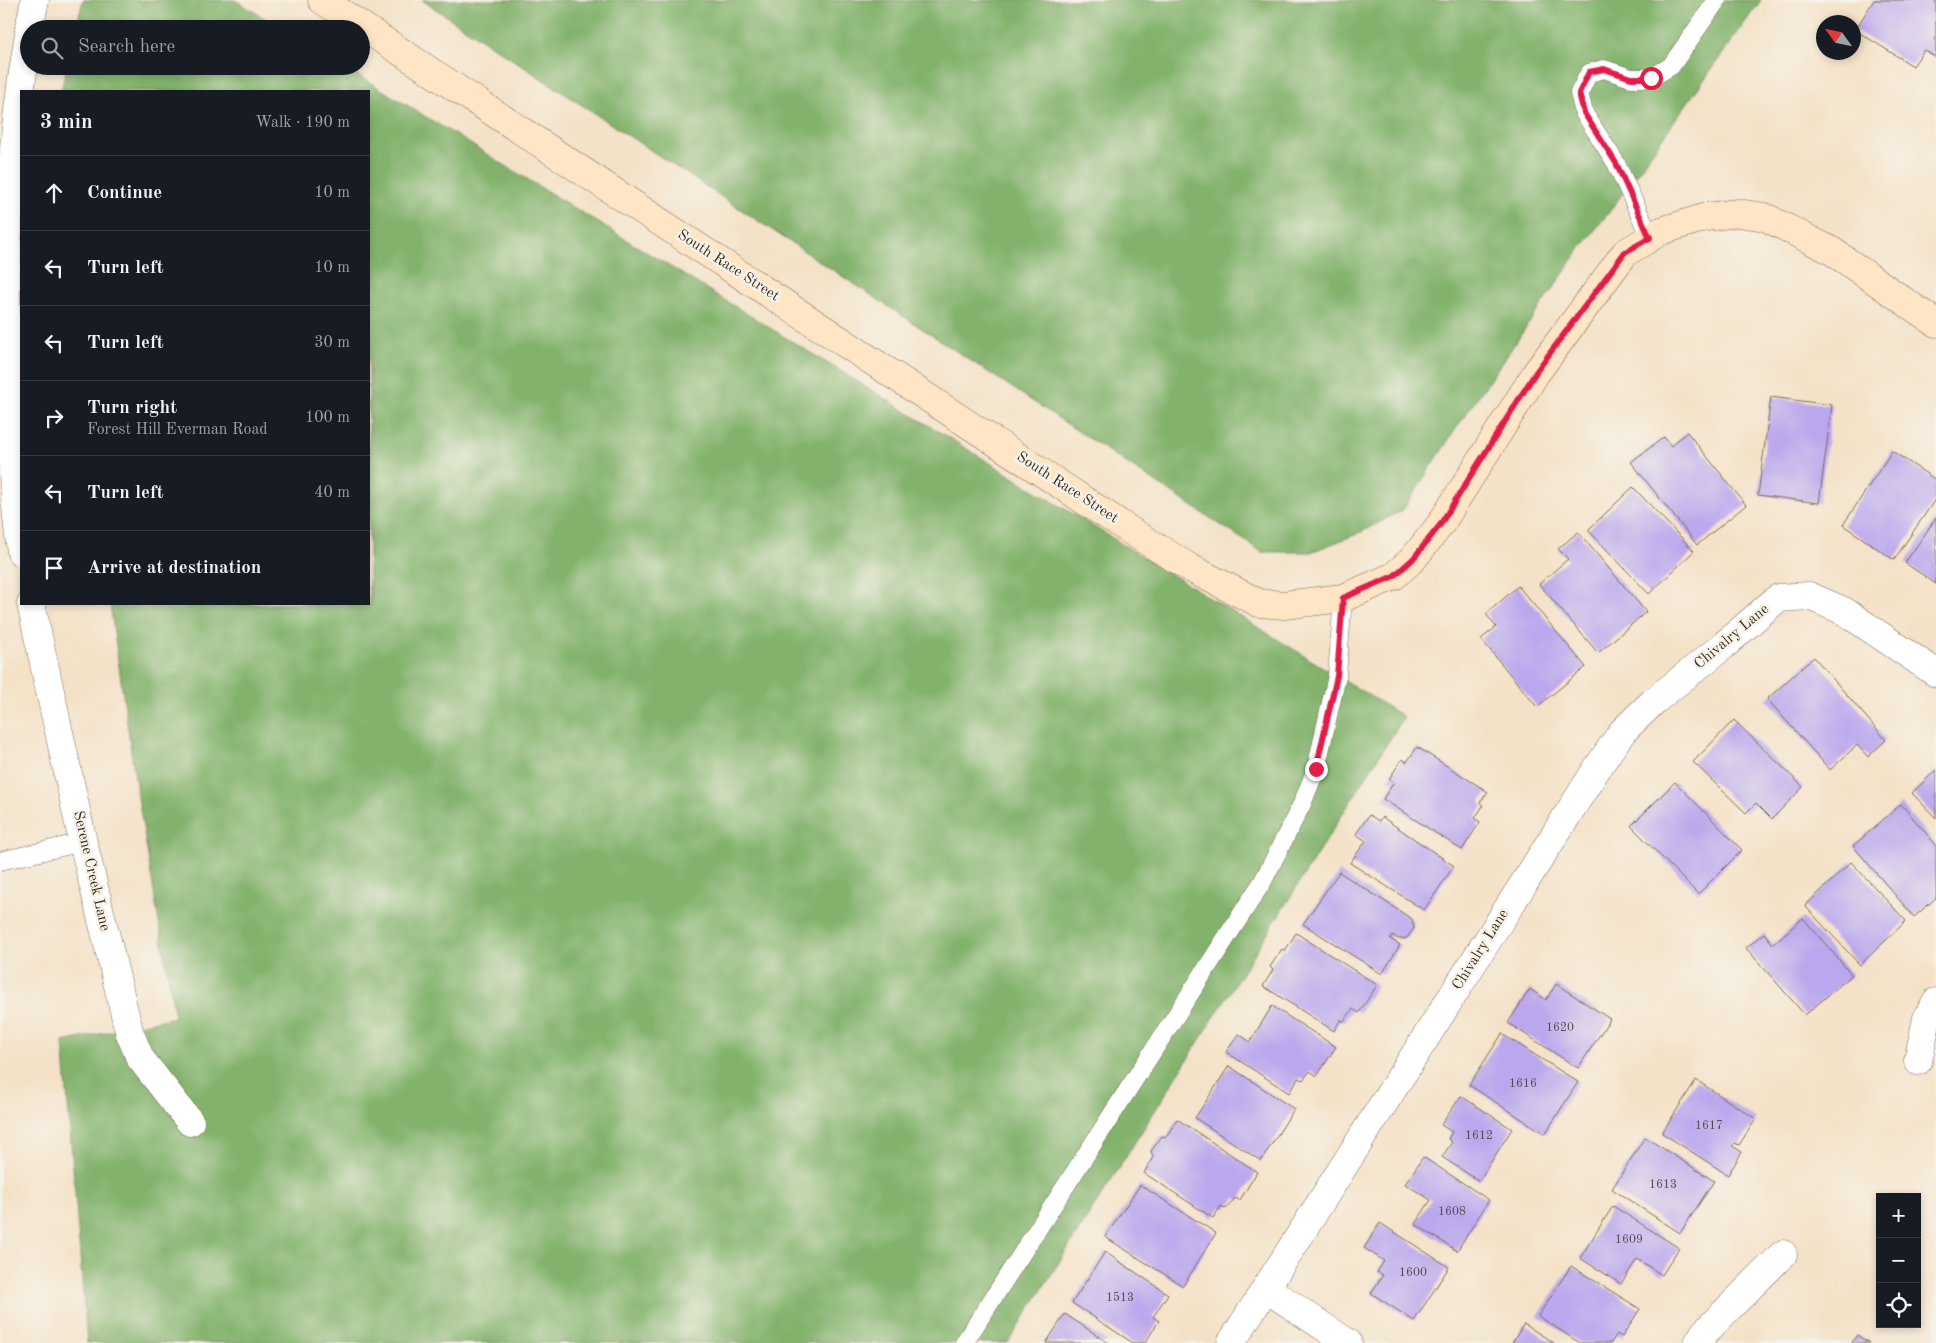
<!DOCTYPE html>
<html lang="en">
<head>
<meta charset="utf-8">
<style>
	body { margin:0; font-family:"Old Standard TT",serif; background:#20242c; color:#f1f3f6 }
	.controls { position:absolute; right:15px; bottom:15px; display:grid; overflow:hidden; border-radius:0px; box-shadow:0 2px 8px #0003 }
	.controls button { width:45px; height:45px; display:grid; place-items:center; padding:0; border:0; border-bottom:1px solid #363941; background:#171b24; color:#f1f3f6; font:25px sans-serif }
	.compass { position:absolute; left:1816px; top:15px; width:45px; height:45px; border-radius:50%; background:#171b24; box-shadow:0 2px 8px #0003; rotate:303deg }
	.stop { position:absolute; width:15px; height:15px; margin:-11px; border:4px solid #e11d48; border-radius:50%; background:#fff }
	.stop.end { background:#e11d48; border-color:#fff; box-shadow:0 1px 5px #0008 }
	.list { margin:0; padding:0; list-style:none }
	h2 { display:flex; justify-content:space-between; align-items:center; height:65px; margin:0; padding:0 20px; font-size:21px }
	h2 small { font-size:16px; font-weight:400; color:#9ea1a6 }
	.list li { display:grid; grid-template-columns:32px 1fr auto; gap:15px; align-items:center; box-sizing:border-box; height:75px; padding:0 20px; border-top:1px solid #363941 }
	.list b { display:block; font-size:19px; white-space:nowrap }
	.list p { margin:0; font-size:16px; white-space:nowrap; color:#9ea1a6 }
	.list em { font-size:16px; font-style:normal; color:#9ea1a6 }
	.icon { flex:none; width:28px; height:28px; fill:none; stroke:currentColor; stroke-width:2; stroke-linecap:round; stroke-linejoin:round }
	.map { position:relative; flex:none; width:1936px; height:1343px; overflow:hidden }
	.search { position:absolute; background:#171b24; box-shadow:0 2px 8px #0003; left:20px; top:20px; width:350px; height:55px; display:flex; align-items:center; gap:12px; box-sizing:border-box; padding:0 18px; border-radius:28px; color:#9ea1a6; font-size:19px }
	.panel { position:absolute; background:#171b24; box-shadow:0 2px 8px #0003; left:20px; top:90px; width:350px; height:515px; border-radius:0px }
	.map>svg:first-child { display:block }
</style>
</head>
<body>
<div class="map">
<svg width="1936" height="1343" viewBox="0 0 1936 1343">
	<rect width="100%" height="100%" fill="#f7f3e8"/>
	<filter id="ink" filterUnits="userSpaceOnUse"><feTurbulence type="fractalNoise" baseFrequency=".02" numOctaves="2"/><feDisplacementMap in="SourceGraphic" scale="10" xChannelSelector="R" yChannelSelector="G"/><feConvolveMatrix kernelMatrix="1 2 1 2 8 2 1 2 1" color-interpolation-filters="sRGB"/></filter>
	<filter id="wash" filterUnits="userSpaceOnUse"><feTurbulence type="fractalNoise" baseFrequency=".0096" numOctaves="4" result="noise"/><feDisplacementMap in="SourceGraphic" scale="20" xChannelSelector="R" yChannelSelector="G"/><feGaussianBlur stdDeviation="1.12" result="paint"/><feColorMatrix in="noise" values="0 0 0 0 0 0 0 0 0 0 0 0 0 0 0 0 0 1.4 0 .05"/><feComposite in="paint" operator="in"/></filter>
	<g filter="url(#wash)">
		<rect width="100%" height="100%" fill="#f4e2c8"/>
		<g fill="#82b26c" stroke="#5e6e45">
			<polygon points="83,0 235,0 282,29 76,29"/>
			<polygon points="422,0 1761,0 1610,211 1583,245 1455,430 1403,510 1357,534 1311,552 1262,552"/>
			<polygon points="67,66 343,66 1404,717 1008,1343 87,1343 63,1042 175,1017 136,785 110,604 369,604 369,91 61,91"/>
		</g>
		<g id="blocks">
			<g fill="#bba7ed">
				<polygon points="1874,0 1936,0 1936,57 1924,50 1913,66 1855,30"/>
				<polygon points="1771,397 1832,405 1819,503 1758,495"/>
				<polygon points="1687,432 1746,505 1697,545 1631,462 1664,437 1671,446"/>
				<polygon points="1892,451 1936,480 1936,498 1894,560 1843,525"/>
				<polygon points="1633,487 1694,551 1649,594 1588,530"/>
				<polygon points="1936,518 1936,584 1905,563"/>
				<polygon points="1578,532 1646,612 1598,653 1539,584 1568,559 1558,549"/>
				<polygon points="1518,586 1586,667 1537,707 1481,639 1496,627 1486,614"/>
				<polygon points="1814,657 1886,740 1868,757 1857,745 1830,770 1767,699"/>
				<polygon points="1734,720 1803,787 1772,819 1756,803 1746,813 1693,762"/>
				<polygon points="1417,747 1488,792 1480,802 1483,806 1475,818 1480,822 1462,850 1383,799 1394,782 1389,779 1402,759 1407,762"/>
				<polygon points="1936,770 1936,818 1912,793"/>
				<polygon points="1675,782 1742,850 1698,894 1631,826"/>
				<polygon points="1901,804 1936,845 1936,898 1914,917 1853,846"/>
				<polygon points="1369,815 1379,821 1382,817 1454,866 1424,910 1350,863 1366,841 1356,834"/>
				<polygon points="1851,862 1906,921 1860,965 1805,906"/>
				<polygon points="1339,872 1412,919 1414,928 1407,938 1398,939 1393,935 1390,939 1400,945 1382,974 1303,924"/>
				<polygon points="1803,918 1852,975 1805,1015 1746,948 1764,933 1773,944"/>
				<polygon points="1296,933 1377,985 1359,1013 1353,1009 1343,1022 1341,1019 1334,1031 1263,986 1273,970 1270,967 1282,949 1285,951"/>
				<polygon points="1556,984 1610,1019 1578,1068 1508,1023 1530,989 1546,1000"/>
				<polygon points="1272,1006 1336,1047 1317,1076 1310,1071 1303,1080 1298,1078 1289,1093 1226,1052 1239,1034 1250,1042"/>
				<polygon points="1502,1034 1578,1082 1545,1134 1469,1085"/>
				<polygon points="1229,1066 1294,1109 1261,1161 1195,1118"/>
				<polygon points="1696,1080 1756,1119 1739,1145 1735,1143 1732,1146 1742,1152 1728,1175 1662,1133"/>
				<polygon points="1461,1096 1512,1129 1479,1181 1442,1157 1452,1142 1448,1139 1452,1132 1441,1125"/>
				<polygon points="1177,1119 1257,1172 1240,1200 1235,1198 1226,1209 1221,1206 1213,1218 1144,1173 1153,1157 1151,1151 1162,1136 1166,1137"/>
				<polygon points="1645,1137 1714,1181 1680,1233 1612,1189"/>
				<polygon points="1423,1157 1489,1200 1457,1251 1415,1224 1431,1200 1405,1184"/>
				<polygon points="1140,1185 1216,1233 1183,1286 1105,1237"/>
				<polygon points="1613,1206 1679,1248 1662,1275 1637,1259 1621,1284 1580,1258"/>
				<polygon points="1380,1223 1449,1267 1414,1321 1371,1293 1383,1275 1377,1272 1384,1261 1364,1248"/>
				<polygon points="1105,1252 1168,1294 1153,1317 1159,1321 1145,1343 1133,1343 1072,1303"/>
				<polygon points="1571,1266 1640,1309 1622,1337 1617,1334 1611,1343 1580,1343 1538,1316"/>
				<polygon points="1065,1314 1109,1343 1046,1343"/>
				<polygon points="1524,1324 1554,1343 1512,1343"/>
				<polygon points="1857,1335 1869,1343 1851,1343"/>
			</g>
		</g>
	</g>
	<g filter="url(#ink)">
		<use href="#blocks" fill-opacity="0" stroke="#7c6a5a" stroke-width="1"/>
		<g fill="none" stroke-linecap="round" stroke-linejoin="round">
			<defs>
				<g id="lane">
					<polyline points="1650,237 1616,163 1584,113 1579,93 1589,73 1604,69 1631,78 1651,78 1671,66 1717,0"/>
					<polyline points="0,861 83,842"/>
					<polyline points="964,1343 1263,881 1302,804 1316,769 1337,676 1343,598"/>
				</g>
				<g id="street">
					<polyline points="29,29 35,0"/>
					<path d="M21,552C0,382 0,203 29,33"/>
					<polyline points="31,604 83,842 129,1031 140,1058 190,1122"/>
					<polyline points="1918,1061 1927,1018 1936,1002"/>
					<polyline points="1267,1289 1348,1343"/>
					<polyline points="1231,1343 1598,767 1622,732 1654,701 1723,646 1778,598 1809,596 1844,611 1936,673"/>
					<polyline points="1698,1343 1704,1333 1783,1254"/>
				</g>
				<polyline id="secondary" points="322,0 1134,533 1192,569 1259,603 1284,605 1343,598 1394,576 1413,559 1440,525 1536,373 1625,253 1661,231 1706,217 1738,213 1765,217 1832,251 1936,323"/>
			</defs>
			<use href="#lane" stroke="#7c6a5a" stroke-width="19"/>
			<use href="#street" stroke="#7c6a5a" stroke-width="29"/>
			<use href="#secondary" stroke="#7c6a5a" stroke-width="29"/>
			<use href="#lane" stroke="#fff" stroke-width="18"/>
			<use href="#street" stroke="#fff" stroke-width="28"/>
			<use href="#secondary" stroke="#fde5c5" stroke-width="28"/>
		</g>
	</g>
	<g fill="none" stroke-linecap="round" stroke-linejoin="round" filter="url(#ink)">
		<polyline stroke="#e11d48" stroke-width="6" points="1316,769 1337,676 1343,598 1394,576 1413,559 1440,525 1536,372 1625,252 1650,238 1616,163 1584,113 1579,93 1589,72 1604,69 1631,78 1651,78"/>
	</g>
	<g text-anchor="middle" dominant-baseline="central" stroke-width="5" stroke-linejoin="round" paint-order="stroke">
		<g font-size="12" fill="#5b4952">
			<text x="1560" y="1028">1620</text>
			<text x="1523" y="1084">1616</text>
			<text x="1709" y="1126">1617</text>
			<text x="1479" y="1136">1612</text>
			<text x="1663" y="1185">1613</text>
			<text x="1452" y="1212">1608</text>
			<text x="1629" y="1240">1609</text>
			<text x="1413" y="1273">1600</text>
			<text x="1120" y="1298">1513</text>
		</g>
		<g font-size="15" fill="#3b2a1e" stroke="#f7f3e8">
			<text transform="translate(728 266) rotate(33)">South Race Street</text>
			<text transform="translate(1067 488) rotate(33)">South Race Street</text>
			<text transform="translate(1732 637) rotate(-40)">Chivalry Lane</text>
			<text transform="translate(91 871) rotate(77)">Serene Creek Lane</text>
			<text transform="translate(1481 950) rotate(-58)">Chivalry Lane</text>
		</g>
	</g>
</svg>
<div class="controls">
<button>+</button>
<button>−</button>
<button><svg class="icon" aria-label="locate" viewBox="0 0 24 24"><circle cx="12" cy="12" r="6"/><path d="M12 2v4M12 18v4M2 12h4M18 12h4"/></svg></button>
</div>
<svg class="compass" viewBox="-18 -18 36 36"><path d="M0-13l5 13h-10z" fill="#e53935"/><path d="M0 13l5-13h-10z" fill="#9ea1a6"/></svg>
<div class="stop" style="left:1651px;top:78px"></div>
<div class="stop end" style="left:1316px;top:769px"></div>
<div class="search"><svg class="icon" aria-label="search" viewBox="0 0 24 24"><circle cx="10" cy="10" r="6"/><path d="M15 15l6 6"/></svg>Search here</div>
<section class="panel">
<h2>3 min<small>Walk · 190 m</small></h2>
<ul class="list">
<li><svg class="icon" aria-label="ahead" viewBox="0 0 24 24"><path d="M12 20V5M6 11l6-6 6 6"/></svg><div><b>Continue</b></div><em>10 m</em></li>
<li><svg class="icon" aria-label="left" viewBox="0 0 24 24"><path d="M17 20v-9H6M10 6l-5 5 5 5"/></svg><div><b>Turn left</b></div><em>10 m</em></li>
<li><svg class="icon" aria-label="left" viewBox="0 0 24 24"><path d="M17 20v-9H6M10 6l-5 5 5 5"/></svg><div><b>Turn left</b></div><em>30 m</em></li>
<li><svg class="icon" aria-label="right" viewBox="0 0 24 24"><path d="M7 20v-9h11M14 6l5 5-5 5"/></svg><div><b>Turn right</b><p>Forest Hill Everman Road</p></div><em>100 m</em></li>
<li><svg class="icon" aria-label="left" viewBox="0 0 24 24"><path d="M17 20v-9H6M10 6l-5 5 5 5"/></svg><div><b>Turn left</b></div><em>40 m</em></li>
<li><svg class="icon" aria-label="arrive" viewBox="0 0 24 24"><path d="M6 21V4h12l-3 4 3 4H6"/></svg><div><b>Arrive at destination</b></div></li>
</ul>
</section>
</div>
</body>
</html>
